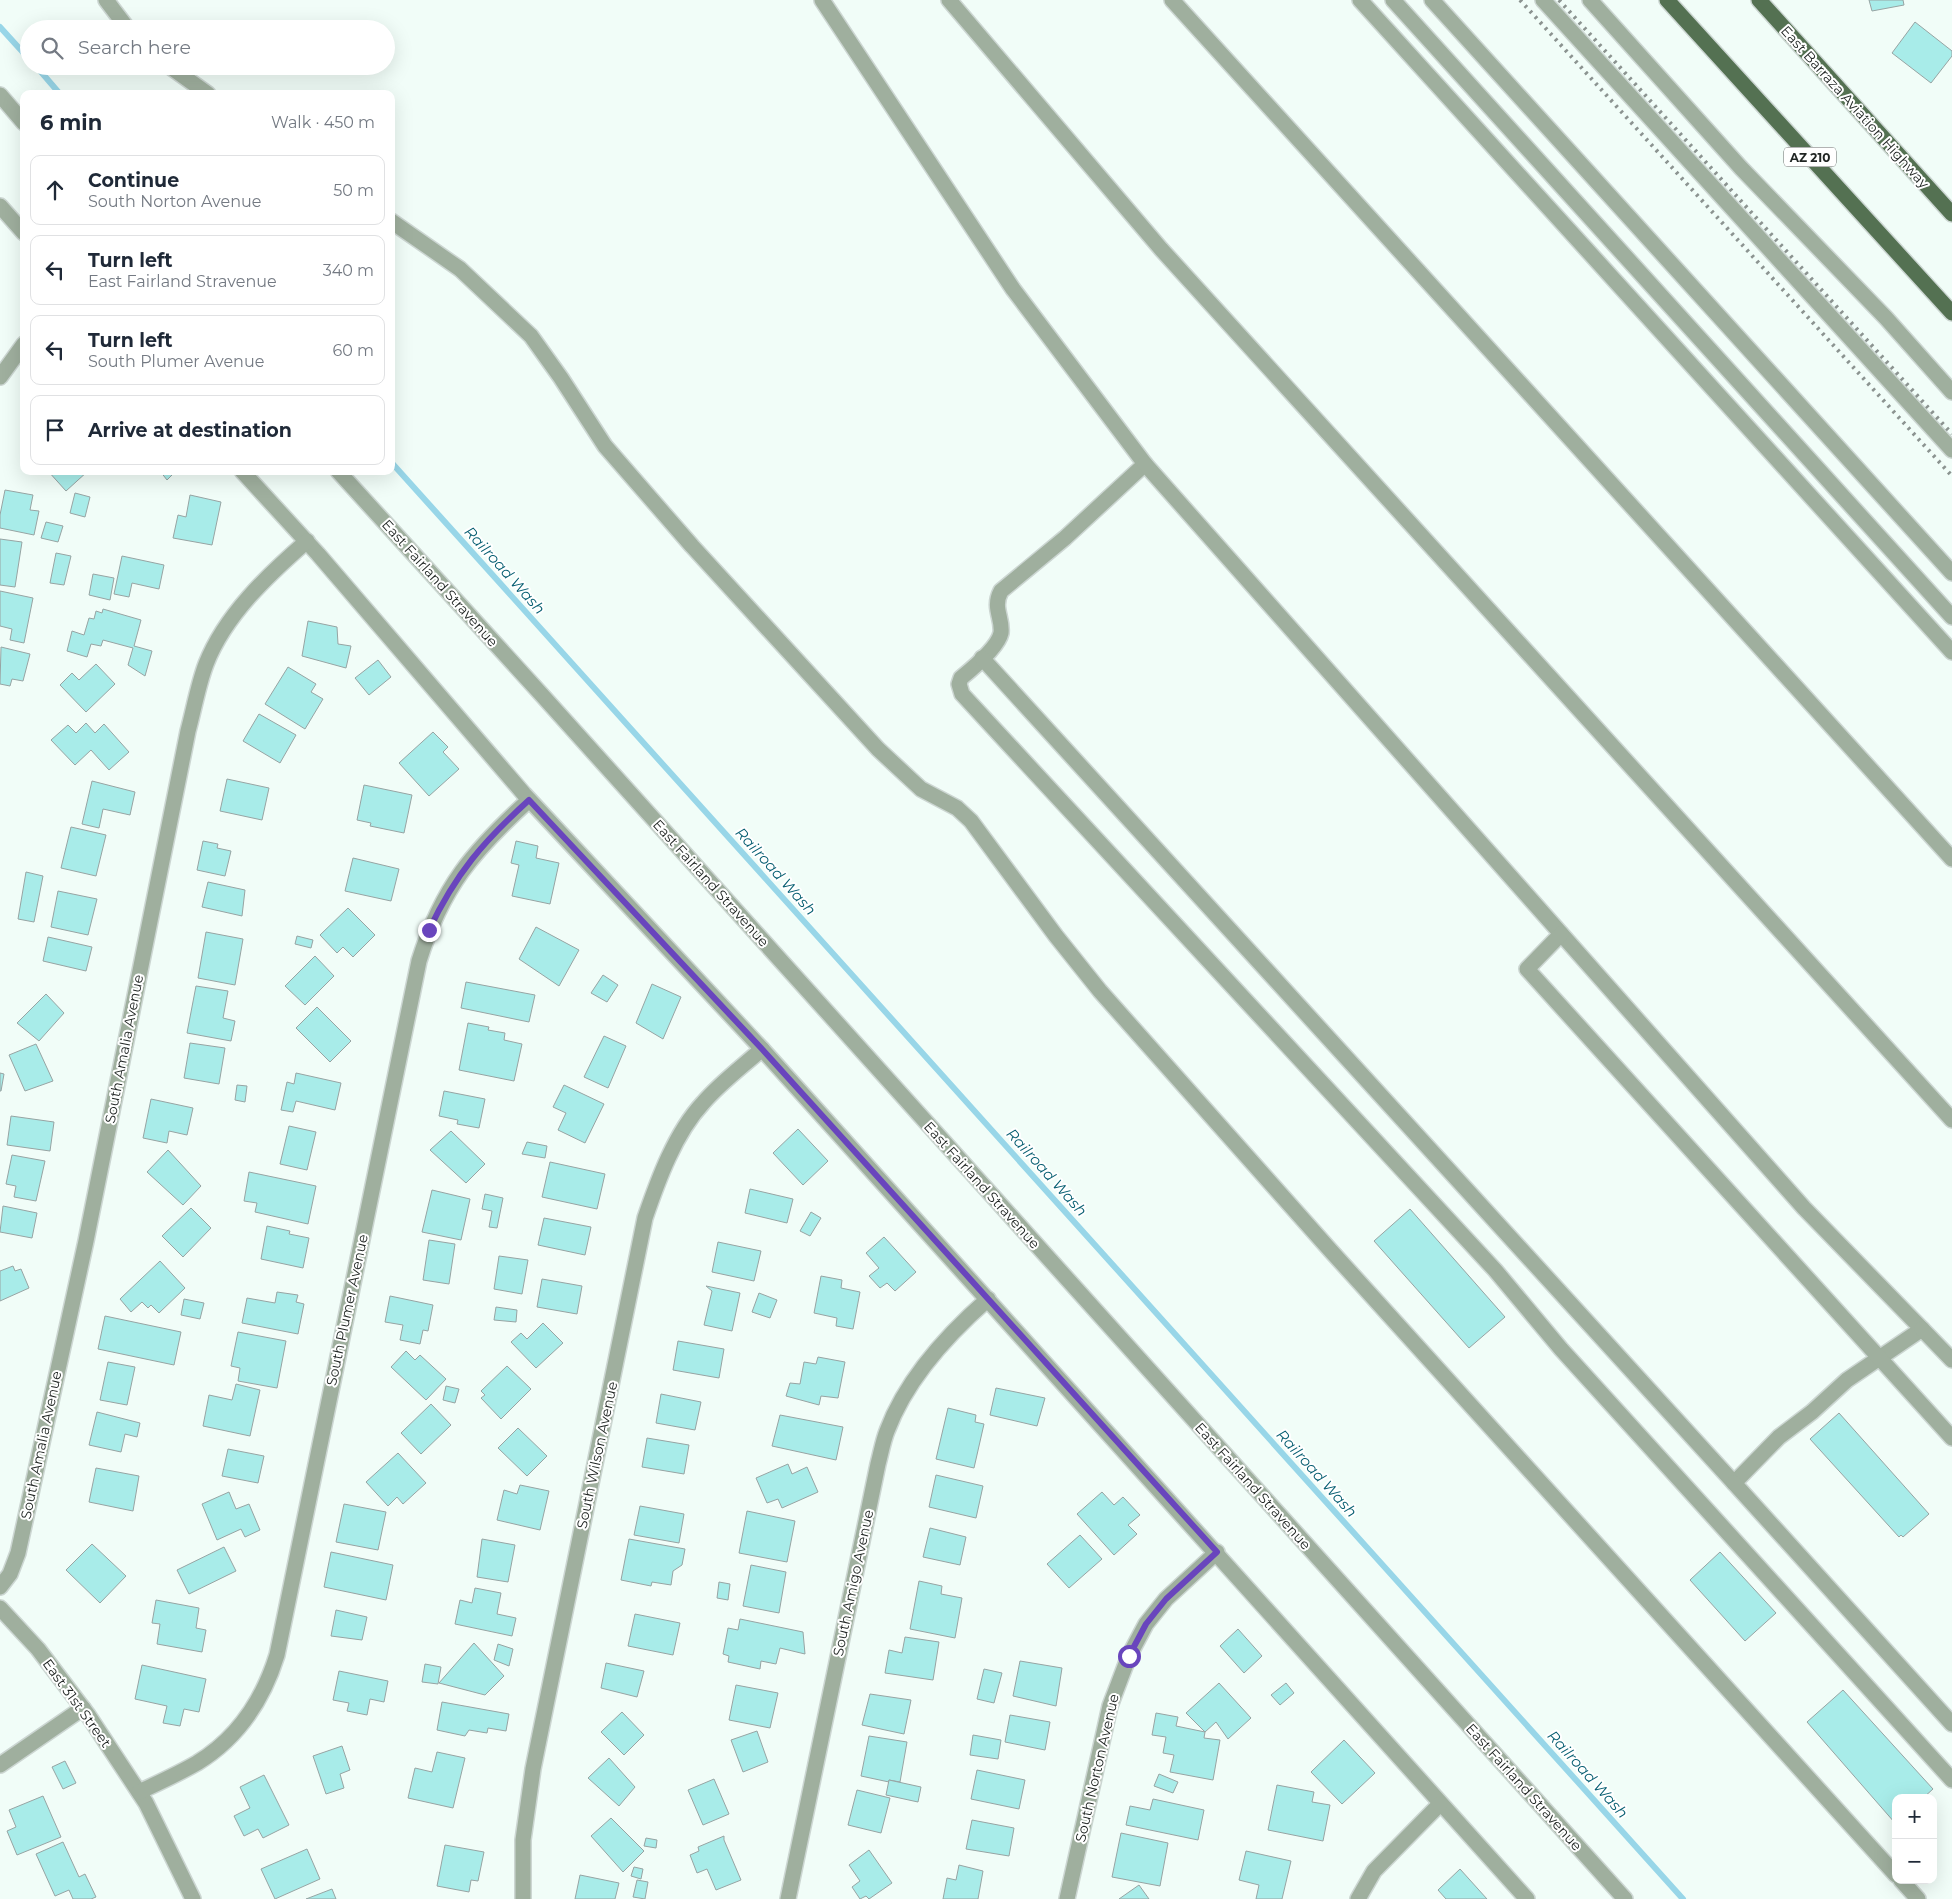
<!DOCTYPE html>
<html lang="en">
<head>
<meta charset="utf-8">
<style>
	body { margin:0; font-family:Montserrat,sans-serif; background:#f2f2f3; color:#1f2937 }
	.controls { position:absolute; right:15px; bottom:15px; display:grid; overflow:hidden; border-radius:10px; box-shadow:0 5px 20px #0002 }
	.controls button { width:45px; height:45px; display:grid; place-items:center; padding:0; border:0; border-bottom:1px solid #e0e1e3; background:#fff; color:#1f2937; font:25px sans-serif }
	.stop { position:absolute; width:15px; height:15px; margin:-11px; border:4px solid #6945bd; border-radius:50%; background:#fff }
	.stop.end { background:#6945bd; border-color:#fff; box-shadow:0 1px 5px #0008 }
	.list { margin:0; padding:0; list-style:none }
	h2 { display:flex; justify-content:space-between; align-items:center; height:65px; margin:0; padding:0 20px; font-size:21px }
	h2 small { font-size:16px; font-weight:400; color:#747a83 }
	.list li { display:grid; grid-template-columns:32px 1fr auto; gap:15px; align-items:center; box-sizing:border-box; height:70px; margin:0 10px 10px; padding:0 10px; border:1px solid #e0e1e3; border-radius:10px }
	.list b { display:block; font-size:19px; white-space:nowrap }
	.list p { margin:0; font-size:16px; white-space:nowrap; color:#747a83 }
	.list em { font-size:16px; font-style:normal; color:#747a83 }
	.icon { flex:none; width:28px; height:28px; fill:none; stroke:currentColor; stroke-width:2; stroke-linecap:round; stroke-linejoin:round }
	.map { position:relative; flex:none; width:1952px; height:1899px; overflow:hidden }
	.search { position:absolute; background:#fff; box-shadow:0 5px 20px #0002; left:20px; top:20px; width:375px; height:55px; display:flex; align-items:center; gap:12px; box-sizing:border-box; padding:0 18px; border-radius:28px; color:#747a83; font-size:19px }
	.panel { position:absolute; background:#fff; box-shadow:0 5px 20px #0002; left:20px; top:90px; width:375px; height:385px; border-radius:10px }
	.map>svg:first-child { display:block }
</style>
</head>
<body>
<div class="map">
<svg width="1952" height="1899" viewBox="0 0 1952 1899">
	<rect width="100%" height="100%" fill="#f1fdf8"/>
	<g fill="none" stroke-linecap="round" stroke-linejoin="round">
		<g stroke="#98d6e8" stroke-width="6">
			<polyline points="0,27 29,59"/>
			<polyline points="36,66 60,94"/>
			<polyline points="391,462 1683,1899"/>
		</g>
	</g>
	<g fill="#a8ece9" stroke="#97a4a3">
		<polygon points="1869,0 1903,0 1904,5 1872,11"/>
		<polygon points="1915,22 1952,51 1952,56 1931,83 1892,53"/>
		<polygon points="48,471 88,471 66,491"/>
		<polygon points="160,471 176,471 167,480"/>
		<polygon points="5,490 33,495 30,510 39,511 34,535 0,528 0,515"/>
		<polygon points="75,493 90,497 85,517 70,513"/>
		<polygon points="190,495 221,502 212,545 173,538 178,515 186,517"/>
		<polygon points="46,522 63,526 58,542 41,538"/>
		<polygon points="0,539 22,542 15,587 0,585"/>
		<polygon points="56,553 71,556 64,585 50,583"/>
		<polygon points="122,556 164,565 159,589 132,583 129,597 114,594"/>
		<polygon points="93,574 114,578 110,600 89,595"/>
		<polygon points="0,591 33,598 24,643 10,640 12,629 0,626"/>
		<polygon points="103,609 141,620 134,646 152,651 145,676 128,665 133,648 103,640 101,646 91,644 87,657 67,651 72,631 84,635 89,618 94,619 96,611 102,613"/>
		<polygon points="308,621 337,627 338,644 351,646 346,668 302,656"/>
		<polygon points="1,647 30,654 23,681 12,679 10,686 0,684"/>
		<polygon points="378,660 391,677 369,695 355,678"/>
		<polygon points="96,664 115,684 86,712 60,685 72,673 79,680"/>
		<polygon points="288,667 316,684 311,692 323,699 305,729 265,704"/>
		<polygon points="259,714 296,735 280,763 243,741"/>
		<polygon points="86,723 95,733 104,724 129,752 109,770 91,750 75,765 51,740 68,725 76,733"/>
		<polygon points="433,732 448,747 443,752 459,769 429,796 399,763"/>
		<polygon points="227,779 269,788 262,820 220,811"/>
		<polygon points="92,781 135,792 130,815 103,809 99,828 82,824"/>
		<polygon points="364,785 412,795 404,833 370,826 371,823 357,820"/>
		<polygon points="71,827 106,835 96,876 61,868"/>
		<polygon points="203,841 218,844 217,848 231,851 225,876 197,870"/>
		<polygon points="516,841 538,846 536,858 559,863 550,904 512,896 519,865 511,863"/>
		<polygon points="353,858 399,869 391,901 345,891"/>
		<polygon points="26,872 43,876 34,922 18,919"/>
		<polygon points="208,882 245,890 242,916 202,907"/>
		<polygon points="58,891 97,899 88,935 51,927"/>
		<polygon points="348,908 375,935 353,957 343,947 337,953 320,935"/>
		<polygon points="536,927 579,950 559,986 519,959"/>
		<polygon points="206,932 243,939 235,985 198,978"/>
		<polygon points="297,936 313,940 311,948 295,944"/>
		<polygon points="48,937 92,947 86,971 43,961"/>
		<polygon points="315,956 334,976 305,1005 285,986"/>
		<polygon points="603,975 618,985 607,1002 591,993"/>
		<polygon points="466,982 535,995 529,1022 461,1008"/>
		<polygon points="652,984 681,997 663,1039 636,1023"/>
		<polygon points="196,986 228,991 223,1018 235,1021 231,1041 187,1033"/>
		<polygon points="46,994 64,1013 39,1041 17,1023"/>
		<polygon points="317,1007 351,1041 330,1062 296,1028"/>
		<polygon points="468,1023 489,1027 488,1030 505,1033 504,1040 522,1044 514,1081 459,1070"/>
		<polygon points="604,1036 626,1046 608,1088 584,1077"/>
		<polygon points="190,1043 225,1048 219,1084 184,1078"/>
		<polygon points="36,1044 53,1081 25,1091 9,1055"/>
		<polygon points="0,1073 4,1074 1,1091 0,1091"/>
		<polygon points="296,1073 341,1083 335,1110 296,1101 293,1112 281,1110 287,1082 294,1084"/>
		<polygon points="237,1085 247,1086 245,1102 235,1100"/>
		<polygon points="564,1085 604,1104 585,1143 558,1130 566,1113 553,1107"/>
		<polygon points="444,1091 485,1099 479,1128 457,1124 458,1120 439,1116"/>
		<polygon points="151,1099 193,1108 187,1135 169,1131 167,1143 143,1138"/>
		<polygon points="11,1116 54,1122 50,1151 7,1145"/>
		<polygon points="289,1126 316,1132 307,1170 280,1164"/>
		<polygon points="798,1129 828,1161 803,1185 773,1153"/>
		<polygon points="451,1131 485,1164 466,1183 430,1150"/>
		<polygon points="527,1142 547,1146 545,1158 522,1154"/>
		<polygon points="168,1150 201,1186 183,1205 147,1172"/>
		<polygon points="12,1155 45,1161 36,1201 14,1197 16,1186 6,1184"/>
		<polygon points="550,1162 605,1174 597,1209 542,1197"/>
		<polygon points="249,1172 316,1186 308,1224 255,1212 257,1203 244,1201"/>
		<polygon points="750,1189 793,1199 787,1223 745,1213"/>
		<polygon points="432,1190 470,1199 461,1240 422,1232"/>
		<polygon points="485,1194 503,1198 497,1228 489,1227 492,1211 482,1209"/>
		<polygon points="3,1206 37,1213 32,1238 0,1232"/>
		<polygon points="191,1208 211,1228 183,1257 162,1236"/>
		<polygon points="1410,1209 1505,1317 1469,1348 1374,1241"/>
		<polygon points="811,1212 821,1218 810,1236 800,1231"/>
		<polygon points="544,1218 591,1227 585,1255 538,1245"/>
		<polygon points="267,1226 290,1231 289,1234 309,1238 303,1268 261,1259"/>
		<polygon points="884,1237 916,1272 895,1291 887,1283 880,1288 869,1276 879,1268 866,1253"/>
		<polygon points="429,1240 455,1244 449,1284 423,1280"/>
		<polygon points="718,1242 761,1251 754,1281 712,1272"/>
		<polygon points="499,1256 528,1260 522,1294 494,1289"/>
		<polygon points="160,1261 185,1288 159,1313 151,1305 148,1308 142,1302 131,1312 120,1299"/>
		<polygon points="13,1266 15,1271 21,1269 29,1288 0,1301 0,1271"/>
		<polygon points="821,1276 842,1280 841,1288 860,1292 853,1329 836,1326 837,1318 814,1313"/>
		<polygon points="542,1279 582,1286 577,1314 537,1307"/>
		<polygon points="706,1286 740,1293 732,1331 704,1325 712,1291"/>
		<polygon points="277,1292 298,1295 296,1302 304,1304 298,1334 242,1323 247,1298 275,1303"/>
		<polygon points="759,1293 777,1300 770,1318 752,1312"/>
		<polygon points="390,1296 433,1305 428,1331 423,1330 420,1344 400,1340 403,1325 385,1322"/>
		<polygon points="184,1299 204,1303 200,1319 181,1315"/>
		<polygon points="496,1307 517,1310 516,1322 494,1320"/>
		<polygon points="105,1316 181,1332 174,1365 98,1349"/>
		<polygon points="543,1323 563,1343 536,1368 511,1342 521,1333 527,1339"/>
		<polygon points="238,1332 286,1341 277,1388 238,1381 240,1368 231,1366"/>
		<polygon points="678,1341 724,1349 719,1378 673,1370"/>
		<polygon points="406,1351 415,1360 420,1355 446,1379 426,1400 391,1367"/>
		<polygon points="818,1357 845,1362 838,1398 821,1396 819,1405 786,1396 790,1383 800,1384 804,1362 816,1364"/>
		<polygon points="108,1362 135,1367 127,1405 100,1400"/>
		<polygon points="507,1366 531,1389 501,1419 481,1398 485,1395 481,1391"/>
		<polygon points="236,1384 260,1390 250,1436 203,1426 209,1395 232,1400"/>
		<polygon points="446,1386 459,1389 455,1403 443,1400"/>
		<polygon points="996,1388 1045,1398 1037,1426 990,1415"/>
		<polygon points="661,1394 701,1402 695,1430 656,1423"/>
		<polygon points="431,1404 451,1425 421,1454 401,1433"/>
		<polygon points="948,1408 976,1415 975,1422 984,1424 974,1468 936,1459"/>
		<polygon points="97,1412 140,1423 137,1437 125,1434 121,1452 89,1445"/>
		<polygon points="1839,1413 1929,1514 1903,1537 1901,1535 1899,1537 1810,1439"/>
		<polygon points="780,1415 843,1427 836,1460 772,1446"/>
		<polygon points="518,1428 547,1456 527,1476 498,1448"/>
		<polygon points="647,1438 689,1445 684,1474 642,1467"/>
		<polygon points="228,1449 264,1456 258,1483 222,1476"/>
		<polygon points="398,1453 426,1483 403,1504 397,1497 388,1506 366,1482"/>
		<polygon points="788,1464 792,1474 807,1467 818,1492 782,1508 778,1499 767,1503 756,1478"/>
		<polygon points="96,1468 139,1476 133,1511 89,1502"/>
		<polygon points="936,1475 983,1486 976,1518 929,1507"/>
		<polygon points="520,1485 549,1491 540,1530 497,1520 504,1490 517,1494"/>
		<polygon points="229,1492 236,1509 249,1504 260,1530 245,1537 241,1529 217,1540 202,1504"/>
		<polygon points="1102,1492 1114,1505 1123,1497 1140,1515 1128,1525 1137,1534 1114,1555 1077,1514"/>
		<polygon points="344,1504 386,1512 378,1550 336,1542"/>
		<polygon points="640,1506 684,1514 679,1543 634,1535"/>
		<polygon points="747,1511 795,1521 787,1562 739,1553"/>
		<polygon points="930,1528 966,1537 960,1565 923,1557"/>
		<polygon points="1080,1535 1102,1559 1069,1588 1047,1564"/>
		<polygon points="482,1539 515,1545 508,1582 477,1577"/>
		<polygon points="629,1539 685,1549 682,1565 673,1571 671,1585 652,1582 651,1586 621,1580"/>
		<polygon points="92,1544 126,1576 100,1603 66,1570"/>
		<polygon points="224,1547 236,1571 189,1594 177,1570"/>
		<polygon points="331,1552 393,1565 386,1600 324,1587"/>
		<polygon points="1720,1552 1776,1613 1745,1641 1690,1580"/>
		<polygon points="751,1565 786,1572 779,1613 743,1606"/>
		<polygon points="919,1581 942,1586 941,1594 962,1598 955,1638 910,1629"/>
		<polygon points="719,1582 730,1584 728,1600 717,1598"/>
		<polygon points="475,1588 501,1593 497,1614 516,1618 512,1636 455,1624 460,1600 472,1603"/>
		<polygon points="156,1600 199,1608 196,1628 206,1630 202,1652 157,1644 160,1624 152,1623"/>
		<polygon points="336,1610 367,1617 362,1640 331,1636"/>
		<polygon points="635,1614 680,1623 673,1655 628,1646"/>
		<polygon points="740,1619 803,1632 805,1654 780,1648 776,1664 761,1661 760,1669 728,1662 729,1656 723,1654 728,1628 738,1630"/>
		<polygon points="1238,1629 1262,1656 1244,1673 1220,1646"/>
		<polygon points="905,1637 939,1642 933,1680 885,1673 889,1650 902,1653"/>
		<polygon points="474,1643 504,1676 485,1695 439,1683"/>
		<polygon points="498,1644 513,1649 509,1666 494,1660"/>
		<polygon points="1020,1661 1062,1668 1056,1706 1013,1696"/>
		<polygon points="606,1663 644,1671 637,1697 601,1688"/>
		<polygon points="425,1664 441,1667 438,1684 422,1682"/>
		<polygon points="142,1665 206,1679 199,1712 184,1709 180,1726 163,1723 167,1706 135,1699"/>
		<polygon points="984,1669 1002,1673 994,1703 977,1699"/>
		<polygon points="339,1671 388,1681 384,1702 370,1699 367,1715 347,1711 349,1703 333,1700"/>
		<polygon points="1219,1683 1251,1718 1228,1739 1216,1722 1205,1732 1186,1713"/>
		<polygon points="1286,1683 1294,1693 1280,1705 1271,1695"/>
		<polygon points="736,1685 778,1693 770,1728 729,1720"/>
		<polygon points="1843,1690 1933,1789 1923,1798 1896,1798 1895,1823 1807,1722"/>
		<polygon points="870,1694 911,1700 904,1734 862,1725"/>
		<polygon points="442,1702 509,1714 506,1731 488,1728 487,1733 469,1730 465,1736 437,1730"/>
		<polygon points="622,1712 644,1735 624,1755 601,1732"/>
		<polygon points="1156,1713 1178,1717 1176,1726 1205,1732 1204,1738 1220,1740 1213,1780 1170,1772 1174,1755 1163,1753 1166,1737 1152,1735"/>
		<polygon points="1010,1715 1050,1722 1045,1750 1005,1742"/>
		<polygon points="757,1731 768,1762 743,1772 731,1740"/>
		<polygon points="973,1735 1001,1740 998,1759 970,1755"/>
		<polygon points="869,1736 907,1742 900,1782 889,1780 889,1782 861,1776"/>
		<polygon points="1344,1740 1375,1773 1342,1804 1311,1772"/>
		<polygon points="342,1746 350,1770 340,1774 344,1788 326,1794 313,1756"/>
		<polygon points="437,1752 465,1758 453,1808 408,1798 415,1768 432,1772"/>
		<polygon points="609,1758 635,1787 619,1806 588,1778"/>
		<polygon points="65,1761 76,1783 63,1789 52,1767"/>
		<polygon points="977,1770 1025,1780 1019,1809 971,1799"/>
		<polygon points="1159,1774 1178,1782 1173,1793 1154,1786"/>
		<polygon points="264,1775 289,1825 263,1838 258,1829 244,1836 234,1816 250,1808 240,1787"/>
		<polygon points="714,1779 729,1814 703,1825 688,1790"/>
		<polygon points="889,1780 921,1787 918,1802 886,1795"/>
		<polygon points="1277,1785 1314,1792 1312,1802 1330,1805 1323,1841 1268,1830"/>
		<polygon points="857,1790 890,1798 881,1833 848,1825"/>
		<polygon points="43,1796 61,1837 17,1855 7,1831 16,1827 9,1810"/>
		<polygon points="1153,1799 1204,1810 1198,1840 1126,1825 1130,1806 1150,1810"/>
		<polygon points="611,1818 644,1851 623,1872 591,1836"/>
		<polygon points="972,1820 1014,1828 1009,1856 966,1849"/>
		<polygon points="1121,1833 1168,1843 1160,1886 1112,1877"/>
		<polygon points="724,1836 724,1840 741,1880 716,1890 707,1869 697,1873 690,1855 699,1851 698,1847"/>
		<polygon points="646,1838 657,1840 656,1848 644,1846"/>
		<polygon points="63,1842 79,1877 85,1874 96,1897 91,1899 73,1899 69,1890 55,1896 36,1854"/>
		<polygon points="445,1845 484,1852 478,1881 471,1880 469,1892 437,1886"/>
		<polygon points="307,1849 320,1879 275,1899 261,1869"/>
		<polygon points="869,1850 892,1883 869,1899 866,1896 860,1899 852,1887 860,1881 849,1865"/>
		<polygon points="1246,1851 1291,1861 1282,1899 1256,1899 1259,1885 1239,1880"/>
		<polygon points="959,1865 983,1871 978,1899 943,1899 947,1878 956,1880"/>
		<polygon points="634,1867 643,1869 641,1879 631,1876"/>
		<polygon points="1460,1869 1487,1899 1446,1899 1438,1890"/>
		<polygon points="580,1875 619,1883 615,1899 575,1899"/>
		<polygon points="637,1880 648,1882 645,1899 633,1897"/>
		<polygon points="1139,1885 1149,1899 1119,1899"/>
		<polygon points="332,1889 336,1899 306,1899"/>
	</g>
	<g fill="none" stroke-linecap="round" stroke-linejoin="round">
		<defs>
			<g id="minor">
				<polyline points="106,0 128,29"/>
				<path d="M822,0L1013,289L1145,464L1065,538L1001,591C992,608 1003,618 1001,633C998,647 972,669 961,678L959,684L962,694L1495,1270L1561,1349L1952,1780"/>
				<polyline points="949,0 1161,249 1952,1120"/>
				<polyline points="1172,0 1952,859"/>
				<polyline points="1360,0 1952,652"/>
				<polyline points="1393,0 1952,617"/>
				<polyline points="1432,0 1952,573"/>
				<polyline points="1543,0 1952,450"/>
				<polyline points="1590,0 1741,168 1886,318 1952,392"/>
				<polyline points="169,66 208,94"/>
				<polyline points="0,95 24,123"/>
				<polyline points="0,206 24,233"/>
				<polyline points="391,221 460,269 531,336 561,378 605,446 692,546 878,749 921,789 957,808 971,821 1056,936 1100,991 1331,1251 1896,1875"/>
				<polyline points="0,377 24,344"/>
				<polyline points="242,471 318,554 524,794 762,1049 1527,1899"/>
				<polyline points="338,471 541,694 1625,1899"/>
				<polyline points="982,658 1734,1483 1779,1437 1812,1412 1847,1380 1922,1329 1804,1208 1145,464"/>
				<polyline points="1561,934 1527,969 1952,1438"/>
				<polyline points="1922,1329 1952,1360"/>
				<polyline points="1734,1483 1952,1724"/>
				<path d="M0,1587L10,1574L18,1553L86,1241L188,731C194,709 198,685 206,664C225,615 268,575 307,541"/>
				<polyline points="0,1608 38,1649 88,1715 146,1803 193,1899"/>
				<polyline points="0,1765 83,1708"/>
				<path d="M139,1792C158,1783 178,1774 197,1763C238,1738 263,1700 277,1655L419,961C442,887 473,851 529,800"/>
				<polyline points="1901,1880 1918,1899"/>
				<path d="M523,1899V1840L533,1769L645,1218C658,1180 675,1133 703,1103C720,1083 743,1066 762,1049"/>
				<path d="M788,1899L878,1464C881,1453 883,1441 887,1431C906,1380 948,1334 988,1299"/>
				<polyline points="1067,1899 1110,1706 1129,1656 1146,1624 1166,1599 1217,1552"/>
				<polyline points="1358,1899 1374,1871 1440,1804"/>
			</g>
			<g id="major">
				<polyline points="1667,0 1952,313"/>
				<polyline points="1759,0 1952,214"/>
			</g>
		</defs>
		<use href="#minor" stroke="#ccd6d2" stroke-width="18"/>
		<use href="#major" stroke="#ccd6d2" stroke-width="18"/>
		<use href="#minor" stroke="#9faf9e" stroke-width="15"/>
		<use href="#major" stroke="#547152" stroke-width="15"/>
		<g stroke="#8b9390" stroke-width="4" stroke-dasharray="2.5 5" stroke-linecap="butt">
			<polyline points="1520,0 1952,476"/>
			<polyline points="1559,0 1952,434"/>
		</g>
	</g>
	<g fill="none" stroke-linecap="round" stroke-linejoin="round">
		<path stroke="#6945bd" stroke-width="6" d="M429,930C456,873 483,842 529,800L762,1049L1217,1552L1166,1599L1146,1624L1129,1656"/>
	</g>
	<g text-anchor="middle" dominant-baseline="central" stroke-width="4" stroke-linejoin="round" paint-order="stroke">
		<rect fill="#fff" stroke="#646766" stroke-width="1" x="1784" y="147.5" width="52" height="19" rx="4"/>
		<g font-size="12" font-weight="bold" fill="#212624">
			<text x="1810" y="157">AZ 210</text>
		</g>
		<g font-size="14" fill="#212624" stroke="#fff">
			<text transform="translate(1855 107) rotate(48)">East Barraza Aviation Highway</text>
			<text transform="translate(440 583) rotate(48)">East Fairland Stravenue</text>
			<text transform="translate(711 883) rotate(48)">East Fairland Stravenue</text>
			<text transform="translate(124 1049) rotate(-79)">South Amalia Avenue</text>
			<text transform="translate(982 1185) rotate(48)">East Fairland Stravenue</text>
			<text transform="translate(347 1310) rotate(-78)">South Plumer Avenue</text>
			<text transform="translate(41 1445) rotate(-78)">South Amalia Avenue</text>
			<text transform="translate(597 1455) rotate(-78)">South Wilson Avenue</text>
			<text transform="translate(1253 1486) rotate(48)">East Fairland Stravenue</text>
			<text transform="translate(853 1583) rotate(-78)">South Amigo Avenue</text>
			<text transform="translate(77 1703) rotate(54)">East 31st Street</text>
			<text transform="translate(1097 1768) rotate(-77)">South Norton Avenue</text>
			<text transform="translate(1524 1787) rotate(48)">East Fairland Stravenue</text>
		</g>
		<g font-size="15" font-style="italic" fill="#065e71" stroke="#fff">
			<text transform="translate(505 570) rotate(48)">Railroad Wash</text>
			<text transform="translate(776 871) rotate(48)">Railroad Wash</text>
			<text transform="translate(1047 1172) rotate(48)">Railroad Wash</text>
			<text transform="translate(1317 1473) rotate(48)">Railroad Wash</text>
			<text transform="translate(1588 1774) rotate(48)">Railroad Wash</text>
		</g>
	</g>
</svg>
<div class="controls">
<button>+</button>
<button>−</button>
</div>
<div class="stop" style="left:1129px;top:1656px"></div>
<div class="stop end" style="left:429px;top:930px"></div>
<div class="search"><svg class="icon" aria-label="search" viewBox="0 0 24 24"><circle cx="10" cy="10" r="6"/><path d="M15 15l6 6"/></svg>Search here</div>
<section class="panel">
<h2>6 min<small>Walk · 450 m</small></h2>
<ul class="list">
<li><svg class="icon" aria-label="ahead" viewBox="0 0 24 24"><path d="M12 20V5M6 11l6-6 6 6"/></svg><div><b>Continue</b><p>South Norton Avenue</p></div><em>50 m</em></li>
<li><svg class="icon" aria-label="left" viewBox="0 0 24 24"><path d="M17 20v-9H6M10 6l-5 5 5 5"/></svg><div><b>Turn left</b><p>East Fairland Stravenue</p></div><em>340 m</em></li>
<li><svg class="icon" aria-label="left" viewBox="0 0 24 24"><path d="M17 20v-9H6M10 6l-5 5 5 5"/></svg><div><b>Turn left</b><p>South Plumer Avenue</p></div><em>60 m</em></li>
<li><svg class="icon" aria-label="arrive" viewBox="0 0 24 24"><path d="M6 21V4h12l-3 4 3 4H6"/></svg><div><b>Arrive at destination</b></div></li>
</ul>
</section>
</div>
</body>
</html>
